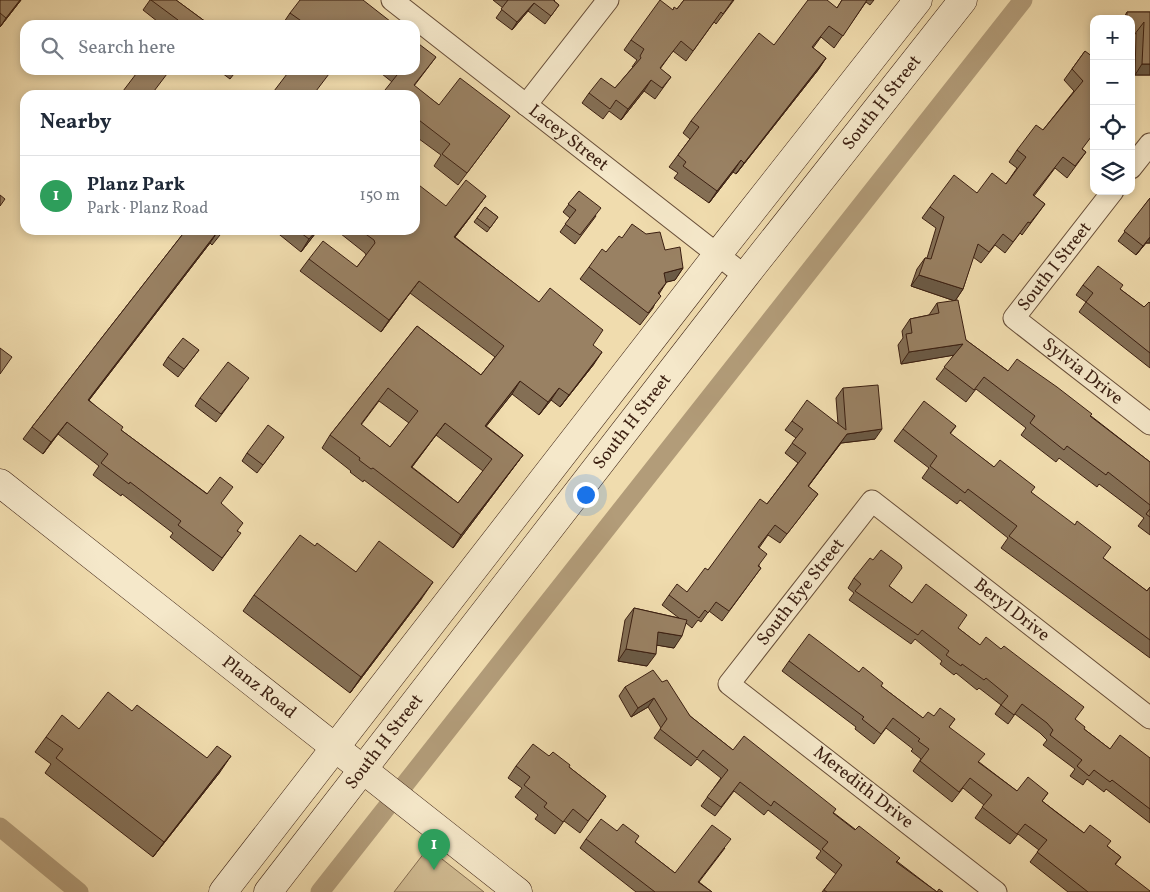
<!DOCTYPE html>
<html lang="en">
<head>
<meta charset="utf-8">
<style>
	body { margin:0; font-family:Vollkorn,serif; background:#f6f6f7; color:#1f2937 }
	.controls { position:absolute; right:15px; top:15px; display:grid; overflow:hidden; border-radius:10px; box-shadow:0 2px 8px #0003 }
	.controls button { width:45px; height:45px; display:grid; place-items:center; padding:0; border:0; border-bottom:1px solid #e0e1e3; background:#fff; color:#1f2937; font:25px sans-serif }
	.you { position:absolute; left:585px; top:494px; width:18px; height:18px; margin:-12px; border:4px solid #fff; border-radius:50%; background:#1a73e8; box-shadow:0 0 0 8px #1a73e833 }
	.badge { display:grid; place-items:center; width:32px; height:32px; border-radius:50%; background:#8f2418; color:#fff; font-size:16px; font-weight:700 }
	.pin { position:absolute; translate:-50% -41px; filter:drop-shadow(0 1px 2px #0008) }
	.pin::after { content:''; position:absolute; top:26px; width:18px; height:15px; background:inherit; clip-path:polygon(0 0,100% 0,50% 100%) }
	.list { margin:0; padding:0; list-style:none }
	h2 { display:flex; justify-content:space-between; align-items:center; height:65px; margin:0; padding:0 20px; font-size:21px }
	h2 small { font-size:16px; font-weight:400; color:#747a83 }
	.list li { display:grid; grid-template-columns:32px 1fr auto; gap:15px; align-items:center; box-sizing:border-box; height:80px; padding:0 20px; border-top:1px solid #e0e1e3 }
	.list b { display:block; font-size:19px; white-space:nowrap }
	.list p { margin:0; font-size:16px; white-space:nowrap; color:#747a83 }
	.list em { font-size:16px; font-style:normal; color:#747a83 }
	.icon { flex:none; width:28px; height:28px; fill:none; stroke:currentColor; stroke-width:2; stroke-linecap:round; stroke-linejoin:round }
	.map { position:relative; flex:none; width:1150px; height:892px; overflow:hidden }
	.search { position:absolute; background:#fff; box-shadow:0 2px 8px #0003; left:20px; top:20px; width:400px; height:55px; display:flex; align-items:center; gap:12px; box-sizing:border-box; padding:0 18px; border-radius:15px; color:#747a83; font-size:19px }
	.panel { position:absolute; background:#fff; box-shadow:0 2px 8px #0003; left:20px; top:90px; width:400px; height:145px; border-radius:15px }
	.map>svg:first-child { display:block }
</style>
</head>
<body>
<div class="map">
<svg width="1150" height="892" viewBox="0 0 1150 892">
	<rect width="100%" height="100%" fill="#f0dcae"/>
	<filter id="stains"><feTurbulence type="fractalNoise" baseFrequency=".004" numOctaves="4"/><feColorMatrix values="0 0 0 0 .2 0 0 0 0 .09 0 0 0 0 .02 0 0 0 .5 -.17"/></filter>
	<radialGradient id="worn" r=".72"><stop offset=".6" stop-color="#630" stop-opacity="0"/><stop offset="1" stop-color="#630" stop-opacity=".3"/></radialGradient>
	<polygon fill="#d1bc93" stroke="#866e52" points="428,848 484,892 394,892"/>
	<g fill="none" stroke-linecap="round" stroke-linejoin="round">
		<g stroke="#b29c79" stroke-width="19">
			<polyline points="0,827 79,892"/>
			<polyline points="320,892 1023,0"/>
		</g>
		<defs>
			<g id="street">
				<path id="s1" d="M392,0L745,276"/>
				<polyline points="526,105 608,0"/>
				<polyline points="1131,168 1150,144"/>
				<path id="s2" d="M1113,191L1014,318L1150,424"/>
				<path id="s3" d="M996,892L729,684L872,501L1150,718"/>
			</g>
			<g id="secondary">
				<path id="s4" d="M0,483L518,892"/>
				<polyline points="223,892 718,254 918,0"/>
				<path id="s5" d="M268,892L745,276L963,0"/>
			</g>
		</defs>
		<use href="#street" stroke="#684e38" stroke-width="23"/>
		<use href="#secondary" stroke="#3b1f11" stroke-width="29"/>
		<use href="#street" stroke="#f5e8ca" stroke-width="21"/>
		<use href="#secondary" stroke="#f5e8ca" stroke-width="28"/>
	</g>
	<g fill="#846f55" stroke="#3b1f11" fill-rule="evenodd">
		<polygon points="0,0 21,0 0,27"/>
		<polygon points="150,0 176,0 210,25 162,25 143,10"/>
		<polygon points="493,0 555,0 554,1 559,5 545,24 528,11 512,30 496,18 503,8"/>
		<polygon points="684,0 734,0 716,24 714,22 686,61 673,51 660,69 671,77 655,99 644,91 621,120 609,111 603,119 582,103 589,93 615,88 633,67 632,67 637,60 624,50 631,40 673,10 677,9"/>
		<polygon points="842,0 874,0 870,5 866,2 834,48 821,37 813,48 826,58 818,70 736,174 733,172 709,203 674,178 678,173 669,167 690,139 683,133 691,121 774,45 837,8"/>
		<polygon points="1127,12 1150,12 1150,75 1135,75 1136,33 1131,39 1131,19 1123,19"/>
		<polygon points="290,13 395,25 282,25"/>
		<polygon points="1085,51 1082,149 1086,152 1078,163 1067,178 1055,168 1034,196 1045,204 1022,235 1020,233 1005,253 995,245 981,263 973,257 963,289 955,301 911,286 917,269 925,258 927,258 936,228 922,218 930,207 977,193 1006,184 1017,168 1009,162 1017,150 1043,130 1074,91 1064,80"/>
		<polygon points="436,57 414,86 439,105 510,116 458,185 434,166 441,155 415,136 415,95 392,82 377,70 415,70"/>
		<polygon points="218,70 237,70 230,79"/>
		<polygon points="579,191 596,216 575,244 560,232 570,218 563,212"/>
		<polygon points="1150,198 1150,243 1146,243 1136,255 1118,241"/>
		<path d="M446,206L477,208L455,237L593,345L594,364L560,407L551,400L539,415L512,394L486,426L523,455L453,548L364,480L363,482L350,472L351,471L322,448L330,435L417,326L481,375L495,357L410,293L381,332L300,271L309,259L357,267L366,255L365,253L336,230H415ZM379,401L409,423L390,447L361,425ZM436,435L483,471L458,503L412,467Z"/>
		<polygon points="485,207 498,217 487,232 474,222"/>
		<polygon points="186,230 224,230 212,245 210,243 89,400 121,430 221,504 238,531 232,545 213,571 170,537 173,533 122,494 121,496 93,475 99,466 58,434 43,454 23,439 32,427"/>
		<polygon points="275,230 318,230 301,252 275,231"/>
		<polygon points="622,238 665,250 683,268 675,280 666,282 666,283 659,294 653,308 640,325 580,279 589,267"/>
		<polygon points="1083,285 1120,289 1144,307 1150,303 1150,368 1079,312 1086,302 1076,295"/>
		<polygon points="937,303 966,340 1008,371 1091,416 1150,462 1150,535 1138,526 1144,518 1099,484 1097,487 1059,458 1056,462 1021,435 1026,428 976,389 966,402 936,379 954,355 901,364 898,345 903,338 902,331 910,319 929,315"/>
		<polygon points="199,350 178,377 163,365 168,357"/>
		<polygon points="243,386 216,422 195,406 200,398"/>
		<polygon points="843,388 875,439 841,443 808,486 818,494 780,543 768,535 759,548 759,566 761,568 722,621 709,611 701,622 698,620 692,628 686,623 674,648 657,645 647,666 618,661 625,620 634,608 679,618 662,605 669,595 687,592 708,570 767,504 798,463 785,453 796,438 785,430 792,421 838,424 836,398"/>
		<polygon points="956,426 950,434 994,467 1031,492 1103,558 1147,591 1150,587 1150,658 1001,548 1008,538 960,500 957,504 922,478 929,468 894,441 903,429"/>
		<polygon points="284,437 257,473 242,461 247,453"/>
		<polygon points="315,546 356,572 422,598 350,693 243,611 254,595"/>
		<polygon points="873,560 889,586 912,603 958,628 1075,719 1084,729 1110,749 1150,758 1150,823 1106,789 1104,792 1087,779 1083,785 1070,776 1075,769 1043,745 1047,740 1040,733 1015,714 1008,724 995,714 1001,705 979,688 977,690 956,673 954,675 940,664 942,661 915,639 911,644 849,600 854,593 848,588 854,578"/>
		<polygon points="789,661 859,672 881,686 923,718 934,716 955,719 949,727 979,762 1017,791 1048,793 1042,801 1084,833 1107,846 1121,857 1115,865 1150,892 1068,892 1030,862 1039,850 1018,834 1010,844 975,818 984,805 963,788 952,802 913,771 921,759 911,751 913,749 886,728 874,744 855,729 856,727 782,671"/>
		<polygon points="662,682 690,716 733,750 834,813 937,892 822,892 836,874 816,858 821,851 768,810 764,815 734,791 715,816 701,806 721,778 697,759 691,766 654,738 661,728 648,707 631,717 619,696 625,687"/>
		<polygon points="132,711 220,772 153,857 45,773 51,764 35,752 46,737 79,729"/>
		<polygon points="549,756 569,767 606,796 580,833 564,821 555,834 535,819 538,815 515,797 522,788 508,778 516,766"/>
		<polygon points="617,831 635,842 675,873 725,848 699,882 712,892 636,892 580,848 586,839"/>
	</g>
	<g fill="#6b5a45" stroke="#3b1f11">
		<polygon points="20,0 21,0 0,27 6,18"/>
		<polygon points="534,3 528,11 512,30 517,22"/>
		<polygon points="826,58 818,70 736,174 744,163"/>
		<polygon points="1142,64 1150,64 1150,75 1135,75"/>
		<polygon points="651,80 644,91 621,120 628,109"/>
		<polygon points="741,160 733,172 709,203 717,191"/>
		<polygon points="486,196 477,208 446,249 454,237"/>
		<polygon points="317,230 318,230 301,252 309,239"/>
		<polygon points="218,231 210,243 80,412 88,400"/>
		<polygon points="1150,237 1150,243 1146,243 1136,255"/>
		<polygon points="683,268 675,280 655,285 664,273"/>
		<polygon points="919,275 963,289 955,301 911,286"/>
		<polygon points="419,281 410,293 381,332 389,320"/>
		<polygon points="963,344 955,355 901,364 909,352"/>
		<polygon points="602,352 594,364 560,407 569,395"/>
		<polygon points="520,381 512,394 477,438 485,426"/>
		<polygon points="559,388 551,400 539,415 548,402"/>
		<polygon points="67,422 43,454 51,442"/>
		<polygon points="445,423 403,479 411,467"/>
		<polygon points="882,429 875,439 841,443 801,496 847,434"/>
		<polygon points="523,455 514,467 453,548 461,535"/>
		<polygon points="433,582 422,598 350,693 361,677"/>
		<polygon points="658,632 682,636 674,648 650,644"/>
		<polygon points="626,649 656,654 647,666 618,661"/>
		<polygon points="654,698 648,707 631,717 638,708"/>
		<polygon points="231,756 220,772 153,857 164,842"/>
	</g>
	<g fill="#998163" stroke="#3b1f11" fill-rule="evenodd">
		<polygon points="0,0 20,0 6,18 0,13"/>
		<polygon points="151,0 176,0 210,25 174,25 178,20"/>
		<polygon points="300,0 363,0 395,25 307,25 290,13"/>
		<polygon points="508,0 554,0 554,1 559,5 551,16 534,3 517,22 501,9"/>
		<polygon points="660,0 673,10 674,7 677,9 684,0 733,0 723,14 721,12 693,51 681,41 660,68 671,77 662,88 651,80 628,109 616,100 610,109 589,93 601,78 615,88 641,58 640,56 644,49 631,40"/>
		<polygon points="808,0 827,0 837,8 842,0 867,0 843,36 829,26 812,47 826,58 744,163 741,160 717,191 683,166 686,162 678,155 699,127 691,121 759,33 774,45"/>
		<polygon points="1127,12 1150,12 1150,64 1142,64 1144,22 1131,39 1131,19 1127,19"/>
		<polygon points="415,41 436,57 414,85 439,105 460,78 510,116 467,173 442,154 450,144 415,117 415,95 381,95 401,70 415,70"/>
		<polygon points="1085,51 1093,57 1094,56 1094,133 1082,149 1086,152 1075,166 1063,157 1033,195 1045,204 1030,223 1028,222 1013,242 1003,234 989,252 978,244 963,289 919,275 925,258 931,259 944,217 930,207 954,175 977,193 992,173 1006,184 1026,157 1017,150 1036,125 1043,130 1083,81 1072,69"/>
		<polygon points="139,70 170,70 151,95 120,95"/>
		<polygon points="290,70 332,70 313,95 271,95"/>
		<polygon points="415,163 419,166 415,172"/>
		<path d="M466,180L486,196L454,237L539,302L550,288L603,330L593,345L602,352L569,395L559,388L548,402L520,381L485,426L523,455L461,535L373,468L371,469L359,460L360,458L330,435L417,326L481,375L504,346L419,281L389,320L309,259L323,241L357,267L375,243L374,240L360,230H415V182L446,206ZM388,388L418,411L390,447L361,424ZM445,423L492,459L458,503L411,467Z"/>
		<polygon points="579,191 601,208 580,235 565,224 576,210 568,204"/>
		<polygon points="0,195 5,199 0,206"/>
		<polygon points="1150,198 1150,237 1143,246 1124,231"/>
		<polygon points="485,207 498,217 490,228 477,218"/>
		<polygon points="632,224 646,234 660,232 665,250 680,247 683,268 664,273 666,283 658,293 661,296 648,313 589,267 602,249 606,252 619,236 622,238"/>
		<polygon points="186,230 223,230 221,233 218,231 88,400 123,427 121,430 207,494 220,477 233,487 221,503 243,523 237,531 241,533 222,558 178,525 181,521 130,482 129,484 101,463 108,454 67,422 51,442 32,427"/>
		<polygon points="297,230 317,230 309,239"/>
		<polygon points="1098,266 1123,285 1120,289 1144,307 1149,302 1150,303 1150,353 1086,302 1093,293 1083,285"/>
		<polygon points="958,300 966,340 1008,371 1017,359 1057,387 1092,414 1090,416 1150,462 1150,505 1108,472 1106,475 1067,446 1064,450 1030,423 1035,416 984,377 974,390 944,367 963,344 909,352 906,334 912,333 910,319 939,313 937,303"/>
		<polygon points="183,338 199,350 184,369 168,357"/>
		<polygon points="0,348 12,357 0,374"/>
		<polygon points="228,362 249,378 221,414 200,398"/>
		<polygon points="878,385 882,429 847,434 808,486 818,494 787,534 775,525 758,547 767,554 758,566 761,568 729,611 716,602 708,613 705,610 699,618 669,595 677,584 687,592 705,568 708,570 760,499 767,504 806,453 792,443 803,429 792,421 807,400 846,430 843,388"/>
		<polygon points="924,401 956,426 950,433 994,467 1000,460 1035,487 1031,492 1075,525 1077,521 1111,547 1103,558 1147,591 1150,587 1150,640 1009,536 1017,526 968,489 965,493 930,466 937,456 903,429"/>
		<polygon points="268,425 284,437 263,465 247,453"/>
		<polygon points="1150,509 1150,517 1146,514"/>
		<polygon points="300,535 315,546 317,543 356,572 379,541 433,582 361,677 254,595"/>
		<polygon points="881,550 901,565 902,568 889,586 912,603 926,584 967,615 958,628 980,645 986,637 1001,649 1004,646 1084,707 1075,719 1085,727 1084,729 1110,749 1120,735 1150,758 1150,809 1112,780 1110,782 1094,770 1089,776 1077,766 1082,760 1050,735 1053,730 1047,723 1022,704 1014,715 1001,705 1008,696 986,678 984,680 962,664 961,666 946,655 949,651 922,630 918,635 855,591 861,584 854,578 870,558 873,560"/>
		<polygon points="634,608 687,620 682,636 658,632 656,654 626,649"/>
		<polygon points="809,634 859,672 863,667 883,683 881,686 923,718 928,712 934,716 940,708 955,719 949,727 985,754 978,762 1017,791 1028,777 1048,793 1042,801 1056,812 1084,833 1090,825 1111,841 1107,846 1121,857 1115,864 1150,891 1150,892 1088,892 1037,852 1047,840 1025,824 1017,834 982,807 992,795 970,778 959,792 920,761 929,749 918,741 920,739 893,718 881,734 862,719 864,717 789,661"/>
		<polygon points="653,670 662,682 667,680 690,716 733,750 744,736 836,809 833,813 855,830 859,826 900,858 896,862 937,892 827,892 824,890 842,865 822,849 828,842 774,801 771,806 740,782 721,807 707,797 728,770 703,750 697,758 660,729 667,719 654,698 638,708 625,687"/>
		<polygon points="108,692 132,711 137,705 207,758 217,746 231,756 164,842 56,758 63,749 46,737 62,715 79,729"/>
		<polygon points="533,744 549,756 553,752 570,765 569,767 606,796 588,821 573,809 563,822 544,807 547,803 524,785 530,777 516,766"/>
		<polygon points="601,819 617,831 623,824 639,836 635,842 675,873 712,825 731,839 698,882 712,892 655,892 586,839"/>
		<polygon points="939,889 943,892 937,892"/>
	</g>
	<g text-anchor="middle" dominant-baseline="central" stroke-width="4" stroke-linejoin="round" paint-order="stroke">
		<g font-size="18" fill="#3b1f11" stroke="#f5e8ca">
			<text stroke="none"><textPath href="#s5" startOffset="1000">South H Street</textPath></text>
			<text stroke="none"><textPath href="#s1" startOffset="224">Lacey Street</textPath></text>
			<text transform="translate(1055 267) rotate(-52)">South I Street</text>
			<text stroke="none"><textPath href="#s2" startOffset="248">Sylvia Drive</textPath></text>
			<text stroke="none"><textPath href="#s5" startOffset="595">South H Street</textPath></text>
			<text stroke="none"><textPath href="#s3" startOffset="455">South Eye Street</textPath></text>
			<text stroke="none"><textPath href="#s3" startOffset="748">Beryl Drive</textPath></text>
			<text stroke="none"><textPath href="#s4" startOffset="330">Planz Road</textPath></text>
			<text stroke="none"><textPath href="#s5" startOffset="190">South H Street</textPath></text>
			<text transform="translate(863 788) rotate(38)">Meredith Drive</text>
		</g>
	</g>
	<rect width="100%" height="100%" filter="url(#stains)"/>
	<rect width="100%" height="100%" fill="url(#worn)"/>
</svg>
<div class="controls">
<button>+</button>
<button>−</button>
<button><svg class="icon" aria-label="locate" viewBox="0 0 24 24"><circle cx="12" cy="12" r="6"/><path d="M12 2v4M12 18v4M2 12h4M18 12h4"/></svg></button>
<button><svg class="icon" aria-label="layers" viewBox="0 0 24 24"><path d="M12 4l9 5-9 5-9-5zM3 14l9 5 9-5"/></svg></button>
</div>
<div class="you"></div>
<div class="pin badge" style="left:434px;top:870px;background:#2e9e5b">1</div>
<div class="search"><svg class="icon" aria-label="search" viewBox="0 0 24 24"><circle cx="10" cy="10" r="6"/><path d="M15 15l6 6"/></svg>Search here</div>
<section class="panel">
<h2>Nearby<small></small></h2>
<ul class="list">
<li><span class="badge" style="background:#2e9e5b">1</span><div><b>Planz Park</b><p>Park · Planz Road</p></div><em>150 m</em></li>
</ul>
</section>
</div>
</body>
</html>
